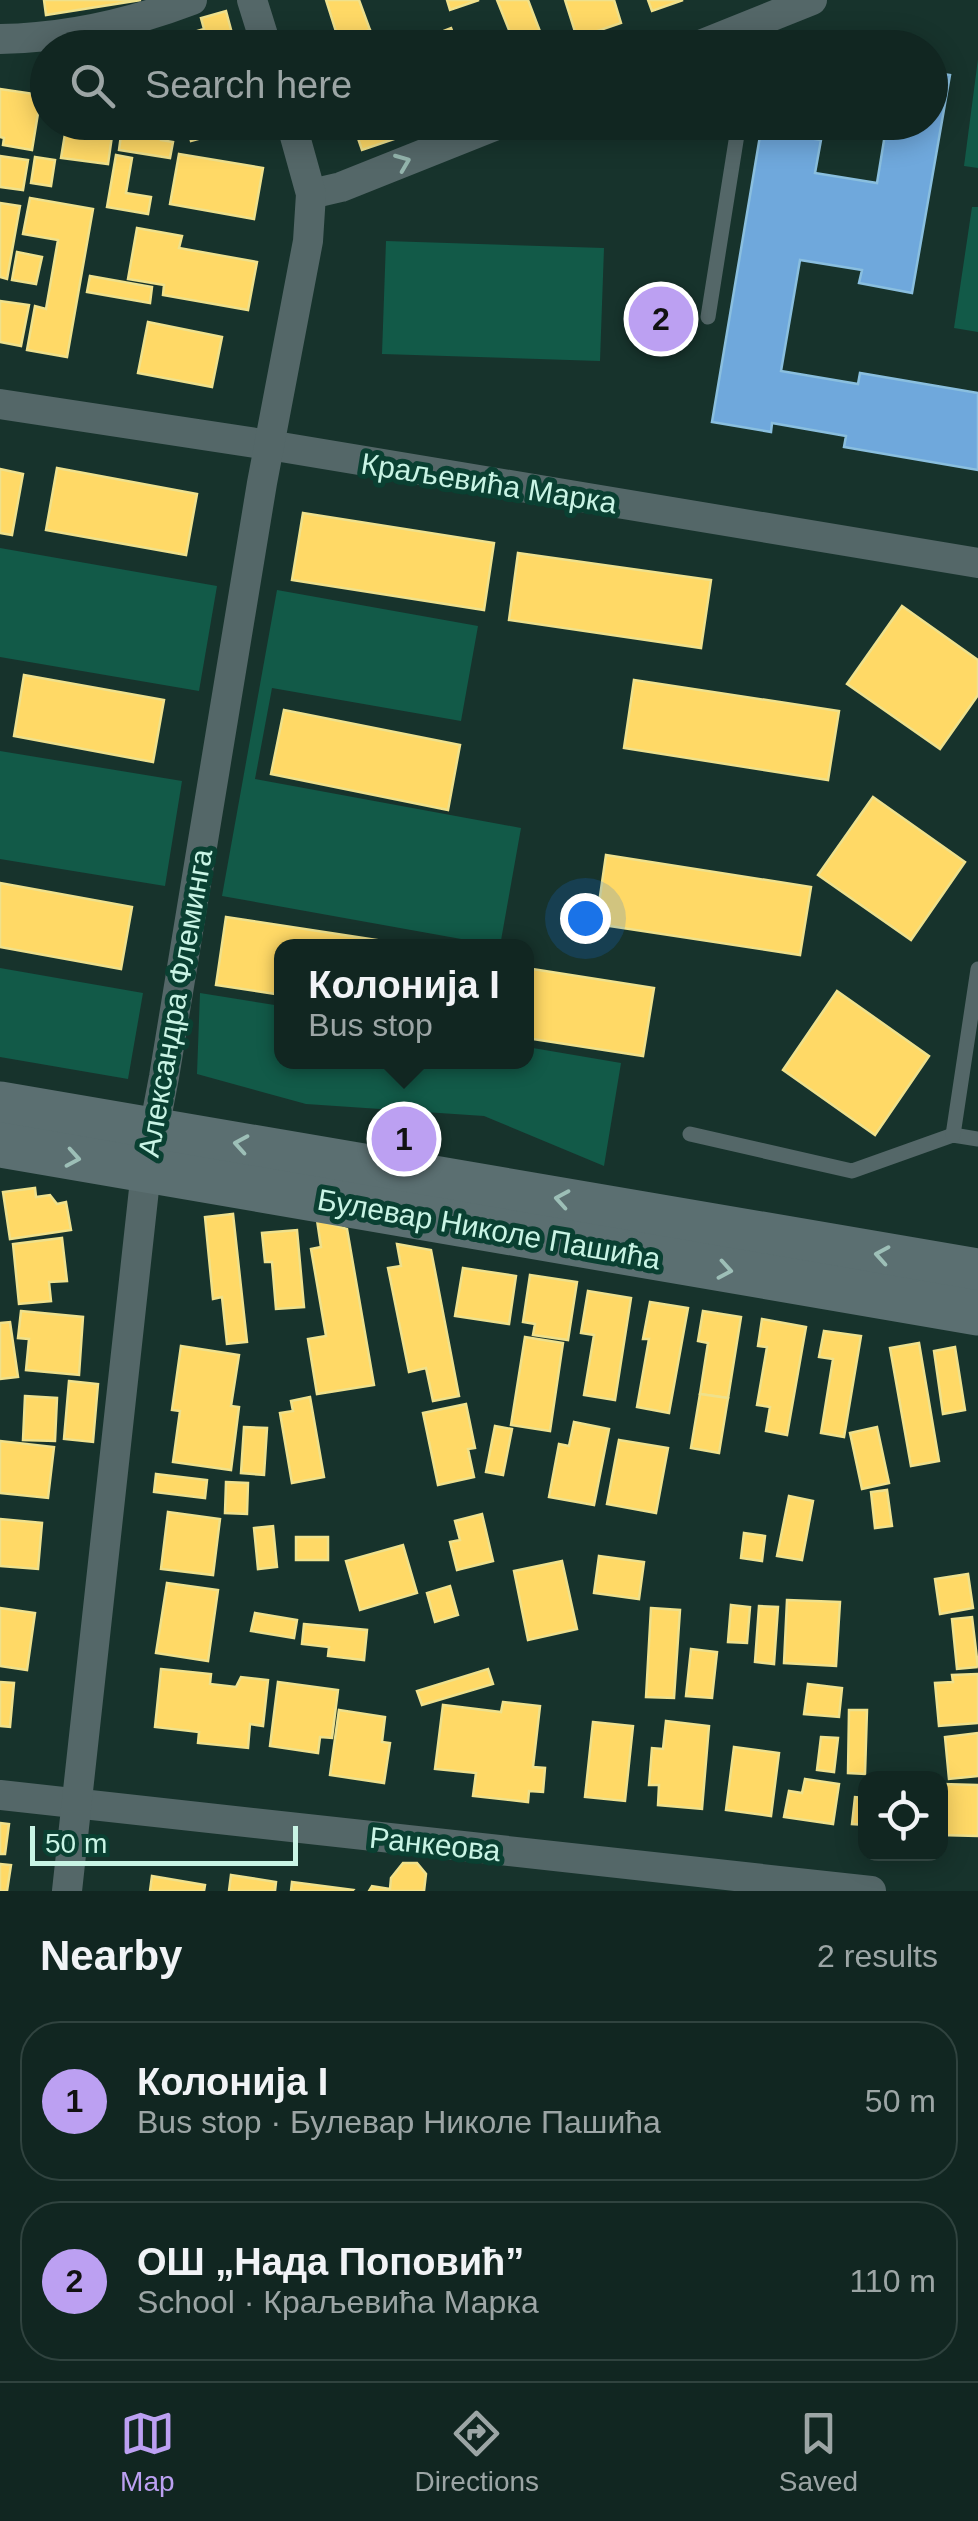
<!DOCTYPE html>
<html lang="en">
<head>
<meta charset="utf-8">
<style>
	body { margin:0; font-family:Helvetica,sans-serif; background:#1a2e2a; color:#f1f3f6 }
	.controls { position:absolute; right:30px; bottom:30px; display:grid; overflow:hidden; border-radius:20px; box-shadow:0 5px 25px #0003 }
	.controls button { width:90px; height:90px; display:grid; place-items:center; padding:0; border:0; border-bottom:2px solid #30433f; background:#112621; color:#f1f3f6; font:50px sans-serif }
	.scale { position:absolute; left:30px; bottom:25px; width:268px; box-sizing:border-box; padding-left:10px; border:5px solid #c9f4e5; border-top:0; font-size:28px; line-height:35px; white-space:nowrap; color:#c9f4e5; -webkit-text-stroke:8px #0a4032; paint-order:stroke }
	.you { position:absolute; left:585px; top:918px; width:35px; height:35px; margin:-25px; border:8px solid #fff; border-radius:50%; background:#1a73e8; box-shadow:0 0 0 15px #1a73e833 }
	.badge { display:grid; place-items:center; width:65px; height:65px; border-radius:50%; background:#bca0f2; color:#111; font-size:32px; font-weight:700 }
	.pin { position:absolute; translate:-50% -50%; border:5px solid #fff; box-shadow:0 2px 10px #0006 }
	.popup { position:absolute; left:274px; top:939px; width:260px; height:130px; box-sizing:border-box; display:grid; place-content:center; border-radius:20px; background:#112621; filter:drop-shadow(0 2px 8px #0005); font-size:32px; white-space:nowrap; color:#9ca5a5 }
	.popup b { font-size:38px; color:#f1f3f6 }
	.popup::after { content:''; position:absolute; left:50%; top:100%; margin-left:-20px; border:20px solid transparent; border-top-color:#112621 }
	.list { margin:0; padding:0; list-style:none }
	h2 { display:flex; justify-content:space-between; align-items:center; height:130px; margin:0; padding:0 40px; font-size:42px }
	h2 small { font-size:32px; font-weight:400; color:#9ca5a5 }
	.list li { display:grid; grid-template-columns:65px 1fr auto; gap:30px; align-items:center; box-sizing:border-box; height:160px; margin:0 20px 20px; padding:0 20px; border:2px solid #30433f; border-radius:40px }
	.list b { display:block; font-size:38px; white-space:nowrap }
	.list p { margin:0; font-size:32px; white-space:nowrap; color:#9ca5a5 }
	.list em { font-size:32px; font-style:normal; color:#9ca5a5 }
	.icon { flex:none; width:55px; height:55px; fill:none; stroke:currentColor; stroke-width:2; stroke-linecap:round; stroke-linejoin:round }
	.map { position:relative; flex:none; width:978px; height:1891px; overflow:hidden }
	.search { position:absolute; background:#112621; box-shadow:0 5px 25px #0003; left:30px; right:30px; top:30px; height:110px; display:flex; align-items:center; gap:25px; box-sizing:border-box; padding:0 35px; border-radius:55px; color:#9ca5a5; font-size:38px }
	.sheet { height:490px; background:#112621 }
	nav { display:flex; justify-content:space-around; align-items:center; box-sizing:border-box; height:140px; border-top:2px solid #30433f; background:#112621; font-size:28px; color:#9ca5a5 }
	nav a { display:grid; justify-items:center; gap:5px }
	nav .on { color:#bca0f2 }
	.map>svg:first-child { display:block }
</style>
</head>
<body>
<div class="map">
<svg width="978" height="1891" viewBox="0 0 978 1891">
	<rect width="100%" height="100%" fill="#17332c"/>
	<g fill="#125a48">
		<polygon points="978,59 978,168 964,166"/>
		<polygon points="972,207 978,207 978,332 954,328"/>
		<polygon points="386,241 604,248 600,361 382,354"/>
		<polygon points="0,548 217,586 199,691 0,657"/>
		<polygon points="277,590 478,626 461,721 272,688 255,779 521,828 500,946 222,896"/>
		<polygon points="0,751 182,781 165,886 0,859"/>
		<polygon points="0,968 143,993 128,1079 0,1057"/>
		<polygon points="200,993 281,1006 282,1062 526,1062 527,1047 621,1063 604,1166 484,1116 306,1104 197,1074"/>
	</g>
	<g fill="#ffd966" stroke="#efe18c" stroke-width="2.5">
		<polygon points="44,0 141,0 46,15"/>
		<polygon points="326,0 359,0 370,30 339,41"/>
		<polygon points="447,0 479,0 450,10"/>
		<polygon points="497,0 528,0 541,34 515,45"/>
		<polygon points="565,0 614,0 621,23 577,38"/>
		<polygon points="648,0 683,0 652,11"/>
		<polygon points="226,11 233,37 225,39 228,48 166,48 164,41 204,29 201,18"/>
		<polygon points="451,28 459,48 417,48 415,42"/>
		<polygon points="370,30 376,48 342,48 339,41"/>
		<polygon points="0,89 41,95 32,150 3,145 4,138 0,137"/>
		<polygon points="67,122 114,122 108,164 61,158"/>
		<polygon points="186,122 252,122 253,124 191,141"/>
		<polygon points="357,122 401,122 406,135 362,150 353,124"/>
		<polygon points="122,128 161,134 161,140 173,142 170,158 119,150"/>
		<polygon points="179,154 263,168 254,219 170,204"/>
		<polygon points="116,155 132,158 126,193 151,197 148,214 107,207"/>
		<polygon points="0,156 28,160 23,190 0,187"/>
		<polygon points="35,157 55,160 51,186 31,183"/>
		<polygon points="30,198 93,209 67,357 27,350 35,306 46,309 58,240 23,234"/>
		<polygon points="0,203 20,206 7,279 0,277"/>
		<polygon points="137,228 182,236 179,248 257,262 248,310 163,295 164,285 128,279"/>
		<polygon points="17,252 42,257 36,284 12,280"/>
		<polygon points="90,276 152,287 150,303 87,292"/>
		<polygon points="0,301 29,305 21,346 0,342"/>
		<polygon points="148,322 222,337 212,387 138,373"/>
		<polygon points="57,468 197,494 186,555 46,530"/>
		<polygon points="0,469 23,474 12,535 0,533"/>
		<polygon points="303,513 494,543 484,610 292,580"/>
		<polygon points="518,553 711,580 701,648 509,620"/>
		<polygon points="902,606 978,660 978,695 940,749 847,684"/>
		<polygon points="24,675 164,700 153,762 14,736"/>
		<polygon points="634,680 839,711 828,780 624,748"/>
		<polygon points="284,710 460,745 448,810 271,774"/>
		<polygon points="873,797 965,862 911,940 818,875"/>
		<polygon points="606,855 811,887 800,955 596,924"/>
		<polygon points="0,883 132,907 121,969 0,947"/>
		<polygon points="226,917 416,946 282,946 282,995 216,985"/>
		<polygon points="526,968 654,988 643,1056 526,1038"/>
		<polygon points="837,991 929,1056 875,1135 783,1070"/>
		<polygon points="35,1188 36,1197 50,1195 57,1204 66,1202 71,1230 10,1239 3,1192"/>
		<polygon points="233,1214 247,1342 227,1344 222,1297 213,1299 205,1217"/>
		<polygon points="317,1220 347,1229 374,1385 317,1394 308,1339 326,1336 311,1249 321,1247"/>
		<polygon points="297,1230 304,1307 276,1309 272,1262 265,1262 262,1233"/>
		<polygon points="62,1238 67,1281 49,1282 51,1301 19,1304 13,1244"/>
		<polygon points="397,1244 431,1250 459,1396 433,1401 426,1368 409,1372 388,1268 401,1266"/>
		<polygon points="463,1268 516,1276 509,1324 455,1316"/>
		<polygon points="530,1275 577,1282 568,1340 533,1335 535,1324 523,1322"/>
		<polygon points="588,1291 631,1298 615,1400 584,1395 594,1335 581,1333"/>
		<polygon points="650,1302 688,1308 669,1413 637,1407 649,1339 643,1339"/>
		<polygon points="21,1311 83,1317 79,1375 26,1370 29,1339 18,1338"/>
		<polygon points="703,1311 741,1317 728,1398 700,1394 708,1343 698,1341"/>
		<polygon points="762,1319 806,1327 787,1435 766,1431 770,1407 757,1405 767,1347 758,1346"/>
		<polygon points="10,1322 18,1377 0,1379 0,1323"/>
		<polygon points="824,1331 861,1336 844,1437 821,1433 833,1359 819,1357"/>
		<polygon points="525,1337 563,1343 550,1431 511,1425"/>
		<polygon points="919,1343 939,1461 911,1466 890,1348"/>
		<polygon points="181,1346 239,1355 231,1406 239,1407 231,1470 173,1462 180,1411 172,1410"/>
		<polygon points="955,1347 965,1410 943,1414 934,1351"/>
		<polygon points="69,1381 98,1384 93,1442 64,1439"/>
		<polygon points="700,1394 728,1398 719,1453 691,1448"/>
		<polygon points="25,1396 57,1398 55,1441 23,1440"/>
		<polygon points="310,1397 324,1477 292,1483 280,1413 293,1411 291,1401"/>
		<polygon points="466,1404 475,1448 468,1449 474,1477 438,1485 423,1413"/>
		<polygon points="574,1422 609,1429 594,1505 549,1497 559,1444 569,1446"/>
		<polygon points="495,1426 512,1429 503,1475 486,1472"/>
		<polygon points="244,1427 267,1428 264,1475 241,1473"/>
		<polygon points="877,1427 889,1483 862,1489 850,1433"/>
		<polygon points="619,1440 668,1448 656,1513 607,1504"/>
		<polygon points="0,1441 54,1447 48,1498 0,1493"/>
		<polygon points="156,1474 207,1480 205,1498 154,1492"/>
		<polygon points="226,1482 248,1483 247,1514 225,1513"/>
		<polygon points="887,1490 892,1526 875,1528 871,1492"/>
		<polygon points="789,1496 813,1501 802,1560 777,1556"/>
		<polygon points="168,1512 220,1519 213,1575 161,1569"/>
		<polygon points="482,1514 493,1561 457,1570 450,1542 460,1540 455,1521"/>
		<polygon points="0,1519 42,1523 38,1569 0,1566"/>
		<polygon points="273,1526 277,1567 258,1569 254,1528"/>
		<polygon points="744,1533 765,1536 762,1561 741,1558"/>
		<rect x="296" y="1537" width="32" height="23"/>
		<polygon points="403,1545 417,1593 360,1610 346,1561"/>
		<polygon points="599,1556 644,1562 639,1599 594,1593"/>
		<polygon points="562,1561 577,1629 528,1640 514,1571"/>
		<polygon points="968,1574 973,1608 940,1614 935,1579"/>
		<polygon points="167,1583 218,1590 208,1661 156,1653"/>
		<polygon points="450,1586 458,1615 435,1622 427,1593"/>
		<polygon points="787,1600 840,1602 836,1666 784,1663"/>
		<polygon points="731,1605 750,1607 747,1643 728,1642"/>
		<polygon points="759,1606 778,1607 774,1664 755,1662"/>
		<polygon points="0,1608 35,1613 27,1670 0,1666"/>
		<polygon points="651,1608 680,1610 674,1698 646,1697"/>
		<polygon points="255,1613 297,1620 294,1638 251,1631"/>
		<polygon points="972,1617 978,1667 957,1669 952,1619"/>
		<polygon points="304,1624 367,1630 364,1660 328,1656 329,1647 302,1644"/>
		<polygon points="691,1649 717,1652 712,1698 686,1696"/>
		<polygon points="161,1669 211,1674 210,1684 236,1687 241,1677 268,1680 263,1726 250,1724 248,1748 198,1743 199,1732 155,1727"/>
		<polygon points="488,1669 493,1684 422,1705 417,1691"/>
		<polygon points="978,1674 978,1723 939,1726 935,1683 953,1682 952,1675"/>
		<polygon points="0,1682 14,1683 10,1727 0,1726"/>
		<polygon points="278,1682 338,1690 332,1738 320,1737 318,1753 270,1746"/>
		<polygon points="808,1684 842,1688 839,1717 804,1714"/>
		<polygon points="503,1702 540,1706 533,1767 545,1768 543,1792 529,1791 528,1802 473,1796 476,1773 435,1769 443,1705 501,1712"/>
		<polygon points="339,1710 385,1717 382,1742 390,1743 384,1783 330,1775"/>
		<polygon points="849,1710 867,1710 865,1774 848,1773"/>
		<polygon points="666,1721 709,1726 702,1809 658,1805 659,1785 649,1785 652,1748 663,1749"/>
		<polygon points="593,1722 633,1726 625,1801 585,1797"/>
		<polygon points="978,1733 978,1776 949,1779 945,1737"/>
		<polygon points="821,1737 838,1738 834,1772 817,1770"/>
		<polygon points="734,1747 779,1753 771,1816 726,1810"/>
		<polygon points="805,1779 839,1784 833,1824 784,1817 789,1791 802,1793"/>
		<polygon points="942,1784 978,1785 978,1836 940,1835"/>
		<polygon points="866,1792 866,1825 852,1824 855,1797 865,1798"/>
		<polygon points="0,1823 9,1824 5,1854 0,1854"/>
		<polygon points="403,1863 417,1863 426,1874 424,1891 369,1891 372,1886 390,1889 391,1878"/>
		<polygon points="0,1864 11,1865 7,1891 0,1891"/>
		<polygon points="231,1875 276,1882 275,1891 229,1891"/>
		<polygon points="152,1876 205,1885 204,1891 150,1891"/>
		<polygon points="292,1882 353,1890 352,1891 291,1891"/>
	</g>
	<polygon fill="#6fa8dc" stroke="#8abfdf" stroke-width="2.5" points="930,72 950,75 912,293 859,283 862,270 800,260 781,371 858,384 860,373 978,393 978,470 844,447 846,436 772,423 771,432 712,422 761,130 821,140 815,173 877,183 887,122 930,122"/>
	<g fill="none" stroke-linecap="round" stroke-linejoin="round">
		<g stroke="#546768" stroke-width="15">
			<polyline points="708,317 739,122"/>
			<polyline points="690,1134 852,1171 953,1135 978,1139"/>
			<polyline points="953,1135 978,969"/>
		</g>
		<g stroke="#546768" stroke-width="30">
			<polyline points="252,0 267,48"/>
			<path d="M0,39C67,38 129,24 192,0"/>
			<polyline points="693,48 812,0"/>
			<polyline points="311,194 341,187 504,122"/>
			<polyline points="0,404 269,445 978,563"/>
			<polyline points="0,1795 871,1891"/>
			<polyline points="67,1891 146,1171 164,1077 262,483 308,241 311,194 291,122"/>
		</g>
		<g stroke="#5b6f71" stroke-width="45">
			<polyline points="0,1104 978,1271"/>
			<polyline points="0,1145 978,1313"/>
		</g>
	</g>
	<defs><path id="oneway-chevron" d="M-2-3.5L2.5 0L-2 3.5" fill="none" stroke-width="1.6" stroke-linecap="round" stroke-linejoin="round" transform="scale(2.5)"/></defs>
	<use stroke="#94b5ad" href="#oneway-chevron" transform="translate(403 162) rotate(-22)"/>
	<g stroke="#9dbfb7">
		<use href="#oneway-chevron" transform="translate(241 1144) rotate(-170)"/>
		<use href="#oneway-chevron" transform="translate(73 1158) rotate(10)"/>
		<use href="#oneway-chevron" transform="translate(562 1199) rotate(-170)"/>
		<use href="#oneway-chevron" transform="translate(882 1255) rotate(-170)"/>
		<use href="#oneway-chevron" transform="translate(725 1270) rotate(10)"/>
	</g>
	<g text-anchor="middle" dominant-baseline="central" stroke-width="10" stroke-linejoin="round" paint-order="stroke">
		<g font-size="30" fill="#c9f4e5" stroke="#0a4032">
			<text transform="translate(489 483) rotate(9)">Краљевића Марка</text>
			<text transform="translate(175 1003) rotate(-80)">Александра Флеминга</text>
			<text transform="translate(489 1229) rotate(10)">Булевар Николе Пашића</text>
			<text transform="translate(435 1844) rotate(6)">Ранкеова</text>
		</g>
	</g>
</svg>
<div class="controls">
<button><svg class="icon" aria-label="locate" viewBox="0 0 24 24"><circle cx="12" cy="12" r="6"/><path d="M12 2v4M12 18v4M2 12h4M18 12h4"/></svg></button>
</div>
<div class="scale">50 m</div>
<div class="you"></div>
<div class="pin badge" style="left:404px;top:1139px">1</div>
<div class="popup"><b>Колонија I</b>Bus stop</div>
<div class="pin badge" style="left:661px;top:319px">2</div>
<div class="search"><svg class="icon" aria-label="search" viewBox="0 0 24 24"><circle cx="10" cy="10" r="6"/><path d="M15 15l6 6"/></svg>Search here</div>
</div>
<section class="sheet">
<h2>Nearby<small>2 results</small></h2>
<ul class="list">
<li><span class="badge">1</span><div><b>Колонија I</b><p>Bus stop · Булевар Николе Пашића</p></div><em>50 m</em></li>
<li><span class="badge">2</span><div><b>ОШ „Нада Поповић”</b><p>School · Краљевића Марка</p></div><em>110 m</em></li>
</ul>
</section>
<nav>
<a class="on"><svg class="icon" aria-label="map" viewBox="0 0 24 24"><path d="M3 6l6-2 6 2 6-2v14l-6 2-6-2-6 2zM9 4v14M15 6v14"/></svg>Map</a>
<a><svg class="icon" aria-label="directions" viewBox="0 0 24 24"><path d="M12 3l9 9-9 9-9-9zM9 14v-3h6M13 9l2 2-2 2"/></svg>Directions</a>
<a><svg class="icon" aria-label="saved" viewBox="0 0 24 24"><path d="M7 4h10v16l-5-4-5 4z"/></svg>Saved</a>
</nav>
</body>
</html>
